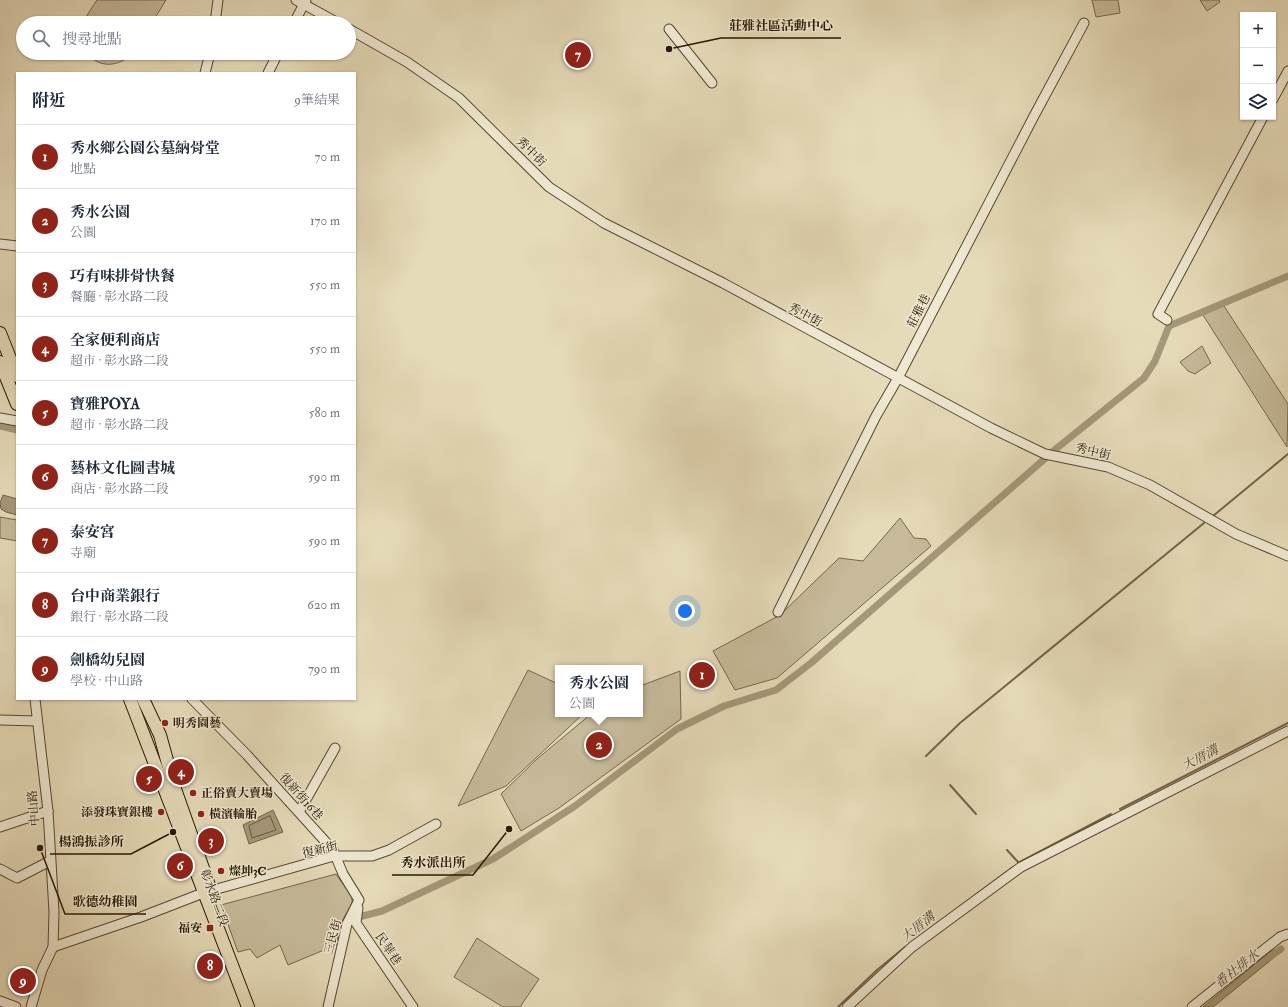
<!DOCTYPE html>
<html lang="zh-TW">
<head>
<meta charset="utf-8">
<style>
	body { margin:0; font-family:"IM FELL Double Pica","Noto Serif TC",serif; background:#f6f6f7; color:#1f2937 }
	.controls { position:absolute; right:12px; top:12px; display:grid; overflow:hidden; border-radius:0px; box-shadow:0 1px 3px #0004 }
	.controls button { width:36px; height:36px; display:grid; place-items:center; padding:0; border:0; border-bottom:1px solid #e0e1e3; background:#fff; color:#1f2937; font:20px sans-serif }
	.you { position:absolute; left:685px; top:611px; width:14px; height:14px; margin:-10px; border:3px solid #fff; border-radius:50%; background:#1a73e8; box-shadow:0 0 0 6px #1a73e833 }
	.badge { display:grid; place-items:center; width:26px; height:26px; border-radius:50%; background:#8f2418; color:#fff; font-size:13px; font-weight:700 }
	.pin { position:absolute; translate:-50% -50%; border:2px solid #fff; box-shadow:0 1px 4px #0006 }
	.popup { position:absolute; left:555px; top:665px; width:88px; height:52px; box-sizing:border-box; display:grid; place-content:center; border-radius:0px; background:#fff; filter:drop-shadow(0 1px 3px #0005); font-size:13px; white-space:nowrap; color:#747a83 }
	.popup b { font-size:15px; color:#1f2937 }
	.popup::after { content:''; position:absolute; left:50%; top:100%; margin-left:-8px; border:8px solid transparent; border-top-color:#fff }
	.list { margin:0; padding:0; list-style:none }
	h2 { display:flex; justify-content:space-between; align-items:center; height:52px; margin:0; padding:0 16px; font-size:17px }
	h2 small { font-size:13px; font-weight:400; color:#747a83 }
	.list li { display:grid; grid-template-columns:26px 1fr auto; gap:12px; align-items:center; box-sizing:border-box; height:64px; padding:0 16px; border-top:1px solid #e0e1e3 }
	.list b { display:block; font-size:15px; white-space:nowrap }
	.list p { margin:0; font-size:13px; white-space:nowrap; color:#747a83 }
	.list em { font-size:13px; font-style:normal; color:#747a83 }
	.icon { flex:none; width:22px; height:22px; fill:none; stroke:currentColor; stroke-width:2; stroke-linecap:round; stroke-linejoin:round }
	.map { position:relative; flex:none; width:1288px; height:1007px; overflow:hidden }
	.search { position:absolute; background:#fff; box-shadow:0 1px 3px #0004; left:16px; top:16px; width:340px; height:44px; display:flex; align-items:center; gap:10px; box-sizing:border-box; padding:0 14px; border-radius:22px; color:#747a83; font-size:15px }
	.panel { position:absolute; background:#fff; box-shadow:0 1px 3px #0004; left:16px; top:72px; width:340px; height:628px; border-radius:0px }
	.map>svg:first-child { display:block }
</style>
</head>
<body>
<div class="map">
<svg width="1288" height="1007" viewBox="0 0 1288 1007">
	<rect width="100%" height="100%" fill="#e6dbb9"/>
	<filter id="stains"><feTurbulence type="fractalNoise" baseFrequency=".005" numOctaves="4"/><feColorMatrix values="0 0 0 0 .2 0 0 0 0 .09 0 0 0 0 .02 0 0 0 .5 -.17"/></filter>
	<radialGradient id="worn" r=".72"><stop offset=".6" stop-color="#630" stop-opacity="0"/><stop offset="1" stop-color="#630" stop-opacity=".3"/></radialGradient>
	<g fill="#c6ba9a" stroke="#76684d">
		<polygon points="97,0 166,0 152,23 82,23"/>
		<polygon points="1092,0 1118,0 1120,13 1096,17"/>
		<polygon points="1200,0 1219,0 1220,2 1207,11"/>
		<path d="M86,53H133C119,67 100,69 86,53Z"/>
		<polygon points="1224,306 1288,404 1287,447 1203,315"/>
		<polygon points="1202,346 1211,363 1195,374 1188,371 1180,362"/>
		<polygon points="0,517 17,520 17,541 0,538"/>
		<polygon points="900,518 914,538 926,539 931,546 777,678 735,690 713,651 780,615 839,558 863,561"/>
		<polygon points="528,670 558,684 558,714 583,714 506,786 458,806"/>
		<polygon points="680,671 681,719 559,808 521,831 501,794 537,759 591,714 640,714 640,686"/>
		<polygon points="336,874 352,897 352,903 341,923 336,945 288,965 280,945 257,958 250,949 238,952 221,905"/>
		<polygon points="477,938 539,979 520,1007 503,1007 454,977"/>
	</g>
	<g fill="#a5987a" stroke="#736449">
		<polygon points="3,495 17,499 17,515 6,512 1,509 0,503"/>
		<polygon points="273,810 283,832 249,844 243,825"/>
		<polygon points="1273,949 1276,956 1213,1007 1203,1007"/>
	</g>
	<g fill="none" stroke-linecap="round" stroke-linejoin="round">
		<polygon stroke="#66583d" stroke-width="1" points="270,816 276,830 252,838 249,826"/>
		<g stroke="#736449" stroke-width="2">
			<polyline points="1213,516 1288,454"/>
			<polyline points="926,756 960,723 1204,523"/>
			<polyline points="950,785 976,814"/>
			<polyline points="1120,809 1288,723"/>
			<polyline points="1007,850 1018,862"/>
			<polyline points="1018,863 1111,814"/>
			<polyline points="931,928 1013,867"/>
			<polyline points="838,1007 877,970 905,947"/>
		</g>
		<g stroke="#a5987a" stroke-width="7">
			<polyline points="0,426 17,430"/>
			<polyline points="359,917 382,911 493,859 575,806 677,729 724,706 776,690 811,663 1057,448 1144,378 1155,361 1169,326 1288,276"/>
			<polyline points="1268,958 1281,949"/>
		</g>
		<defs>
			<g id="minor">
				<polyline points="296,0 338,23"/>
				<polyline points="215,23 218,0"/>
				<polyline points="294,23 306,0"/>
				<polyline points="349,29 407,62 459,98 549,187 604,223 723,283 991,428 1045,454 1108,467 1150,485 1236,534 1288,556"/>
				<polyline points="669,29 712,83"/>
				<polyline points="205,73 210,53"/>
				<polyline points="268,73 278,53"/>
				<polyline points="1273,99 1288,71"/>
				<polyline points="0,244 17,246"/>
				<polyline points="1167,320 1158,314 1263,117"/>
				<polyline points="0,418 17,421"/>
				<polyline points="778,612 876,416 898,378 1034,116 1084,23"/>
				<polyline points="192,699 247,755 333,850 343,874 359,900 347,924 328,1007"/>
				<polyline points="0,720 37,721"/>
				<polyline points="299,812 335,748"/>
				<polyline points="0,827 48,811"/>
				<polyline points="0,869 17,878 50,861"/>
				<polyline points="358,908 356,923 413,1007"/>
				<polyline points="53,947 141,917 203,893 334,856 372,856 389,850 436,824"/>
				<polyline points="0,1001 16,1007"/>
				<polyline points="31,1007 42,970 53,947 54,912 48,811 35,699"/>
				<polyline points="847,1007 912,947 1021,867 1288,731"/>
				<polyline points="1192,1007 1280,937 1288,934"/>
			</g>
			<g id="major">
				<polyline points="0,333 17,376"/>
				<polyline points="0,362 17,404"/>
				<polyline points="130,699 248,1007"/>
				<polyline points="143,699 160,735 175,789 210,888"/>
			</g>
		</defs>
		<use href="#minor" stroke="#57482e" stroke-width="11"/>
		<use href="#major" stroke="#271700" stroke-width="14"/>
		<use href="#minor" stroke="#efe8d2" stroke-width="9"/>
		<use href="#major" stroke="#e6dbb9" stroke-width="12"/>
	</g>
	<g fill="#8f2418" stroke="#efe8d2" stroke-width="1.5">
		<circle cx="165" cy="723" r="4"/>
		<circle cx="193" cy="793" r="4"/>
		<circle cx="161" cy="812" r="4"/>
		<circle cx="201" cy="814" r="4"/>
		<circle cx="221" cy="871" r="4"/>
		<rect x="206" y="924" width="8" height="8" rx="2"/>
	</g>
	<g text-anchor="middle" dominant-baseline="central" stroke-width="3" stroke-linejoin="round" paint-order="stroke">
		<g font-size="12" fill="#271700" stroke="#efe8d2">
			<text transform="translate(531 152) rotate(45)">秀中街</text>
			<text transform="translate(919 311) rotate(-63)">莊雅巷</text>
			<text transform="translate(805 315) rotate(28)">秀中街</text>
			<text transform="translate(1093 452) rotate(13)">秀中街</text>
			<text transform="translate(301 797) rotate(48)">復新街16巷</text>
			<text transform="translate(34 808) rotate(-95)">中山路</text>
			<text transform="translate(320 850) rotate(-13)">復新街</text>
			<text transform="translate(214 898) rotate(70)">彰水路二段</text>
			<text transform="translate(333 937) rotate(-75)">三民街</text>
			<text transform="translate(388 949) rotate(56)">民華巷</text>
		</g>
		<g font-size="12" font-weight="bold" fill="#271700" stroke="#efe8d2" text-anchor="start">
			<text x="173" y="723">明秀園藝</text>
			<text x="201" y="793">正俗賣大賣場</text>
			<text x="153" y="812" text-anchor="end">添發珠寶銀樓</text>
			<text x="209" y="814">橫濱輪胎</text>
			<text x="229" y="871">燦坤3C</text>
			<text x="202" y="928" text-anchor="end">福安</text>
		</g>
		<g font-size="13" font-style="italic" fill="#594b31" stroke="#efe8d2">
			<text transform="translate(1200 758) rotate(-27)">大厝溝</text>
			<text transform="translate(918 927) rotate(-38)">大厝溝</text>
			<text transform="translate(1237 969) rotate(-38)">番社排水</text>
		</g>
	</g>
	<path fill="none" stroke="#271700" stroke-width="1.5" d="M669 49L721 38H841M173 832L131 854H50M509 829L473 875H392M40 848L65 914H146"/>
	<g fill="#271700" stroke="#efe8d2" stroke-width="1.5">
		<circle cx="669" cy="49" r="4"/>
		<circle cx="173" cy="832" r="4"/>
		<circle cx="509" cy="829" r="4"/>
		<circle cx="40" cy="848" r="4"/>
	</g>
	<g font-size="13" text-anchor="middle" font-weight="bold" fill="#271700" stroke="#efe8d2" stroke-width="3" stroke-linejoin="round" paint-order="stroke">
		<text x="781" y="30">莊雅社區活動中心</text>
		<text x="91" y="846">楊鴻振診所</text>
		<text x="433" y="867">秀水派出所</text>
		<text x="105" y="906">歌德幼稚園</text>
	</g>
	<rect width="100%" height="100%" filter="url(#stains)"/>
	<rect width="100%" height="100%" fill="url(#worn)"/>
</svg>
<div class="controls">
<button>+</button>
<button>−</button>
<button><svg class="icon" aria-label="layers" viewBox="0 0 24 24"><path d="M12 4l9 5-9 5-9-5zM3 14l9 5 9-5"/></svg></button>
</div>
<div class="you"></div>
<div class="pin badge" style="left:702px;top:675px">1</div>
<div class="pin badge" style="left:599px;top:745px">2</div>
<div class="popup"><b>秀水公園</b>公園</div>
<div class="pin badge" style="left:211px;top:841px">3</div>
<div class="pin badge" style="left:181px;top:772px">4</div>
<div class="pin badge" style="left:149px;top:779px">5</div>
<div class="pin badge" style="left:180px;top:866px">6</div>
<div class="pin badge" style="left:578px;top:55px">7</div>
<div class="pin badge" style="left:210px;top:966px">8</div>
<div class="pin badge" style="left:23px;top:981px">9</div>
<div class="search"><svg class="icon" aria-label="search" viewBox="0 0 24 24"><circle cx="10" cy="10" r="6"/><path d="M15 15l6 6"/></svg>搜尋地點</div>
<section class="panel">
<h2>附近<small>9筆結果</small></h2>
<ul class="list">
<li><span class="badge">1</span><div><b>秀水鄉公園公墓納骨堂</b><p>地點</p></div><em>70 m</em></li>
<li><span class="badge">2</span><div><b>秀水公園</b><p>公園</p></div><em>170 m</em></li>
<li><span class="badge">3</span><div><b>巧有味排骨快餐</b><p>餐廳 · 彰水路二段</p></div><em>550 m</em></li>
<li><span class="badge">4</span><div><b>全家便利商店</b><p>超市 · 彰水路二段</p></div><em>550 m</em></li>
<li><span class="badge">5</span><div><b>寶雅POYA</b><p>超市 · 彰水路二段</p></div><em>580 m</em></li>
<li><span class="badge">6</span><div><b>藝林文化圖書城</b><p>商店 · 彰水路二段</p></div><em>590 m</em></li>
<li><span class="badge">7</span><div><b>泰安宮</b><p>寺廟</p></div><em>590 m</em></li>
<li><span class="badge">8</span><div><b>台中商業銀行</b><p>銀行 · 彰水路二段</p></div><em>620 m</em></li>
<li><span class="badge">9</span><div><b>劍橋幼兒園</b><p>學校 · 中山路</p></div><em>790 m</em></li>
</ul>
</section>
</div>
</body>
</html>
